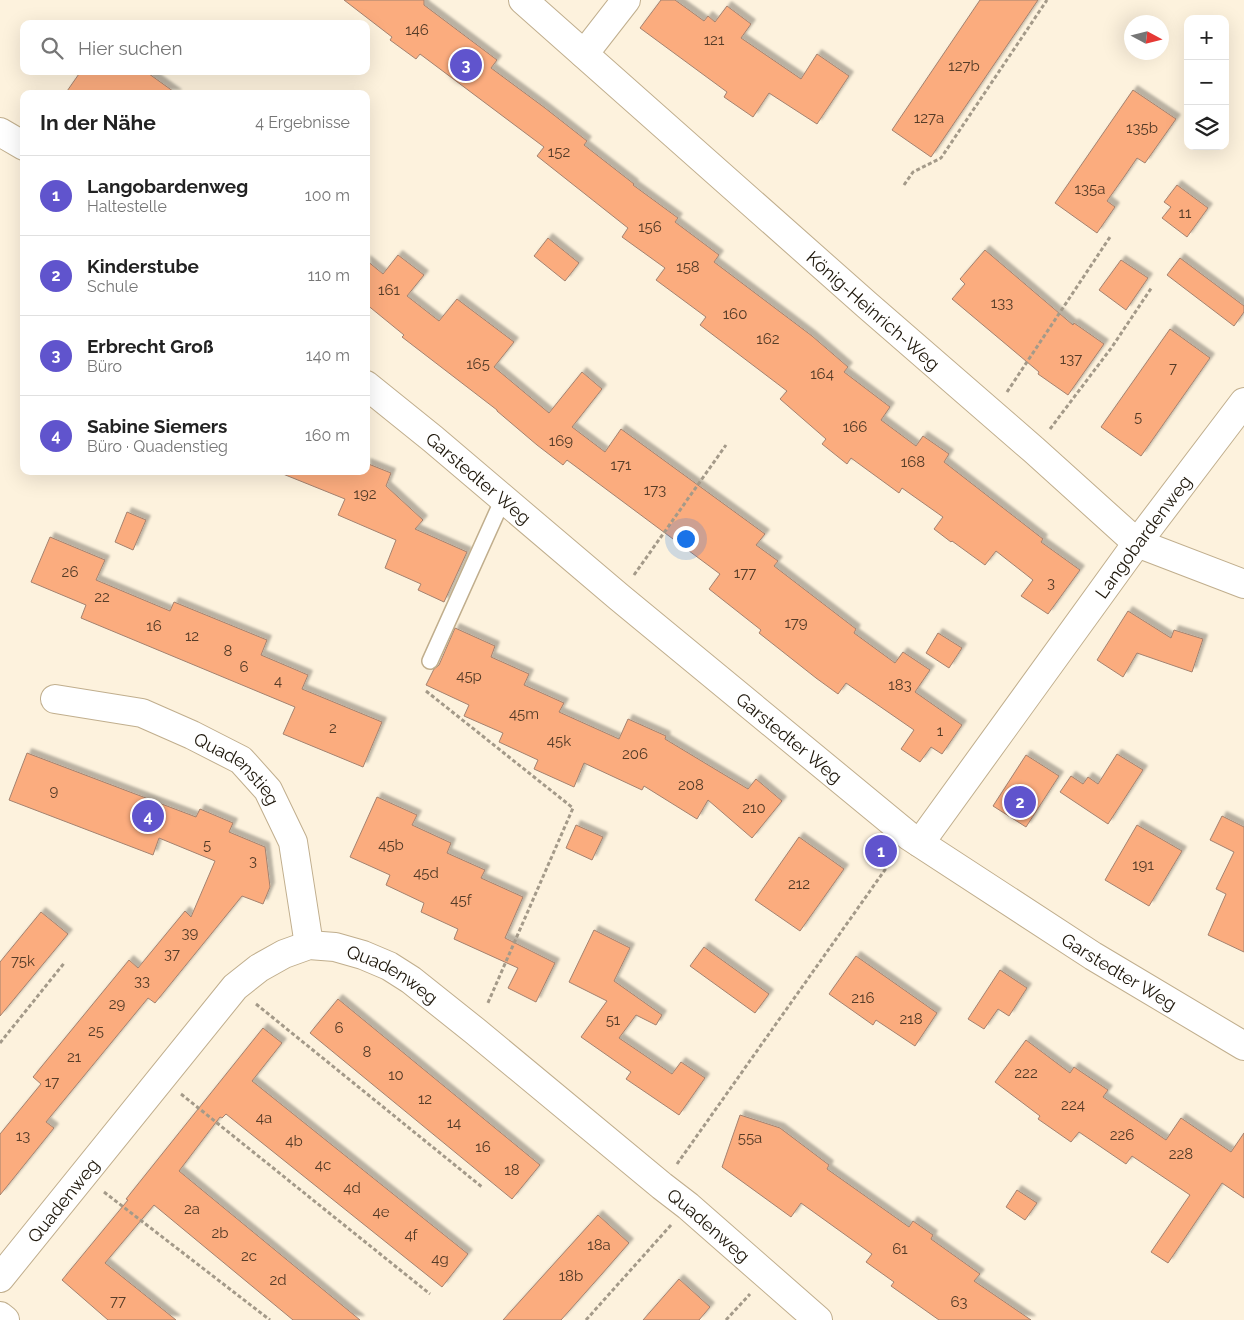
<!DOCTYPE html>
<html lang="de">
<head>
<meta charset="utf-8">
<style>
	body { margin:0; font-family:Raleway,sans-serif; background:#f6f6f6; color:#222 }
	.controls { position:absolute; right:15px; top:15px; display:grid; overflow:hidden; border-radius:10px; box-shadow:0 5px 20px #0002 }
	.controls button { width:45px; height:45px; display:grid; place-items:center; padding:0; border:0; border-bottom:1px solid #e0e0e0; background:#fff; color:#222; font:25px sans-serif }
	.compass { position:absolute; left:1124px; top:15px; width:45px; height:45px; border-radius:50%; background:#fff; box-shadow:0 5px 20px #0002; rotate:97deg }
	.you { position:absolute; left:685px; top:538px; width:18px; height:18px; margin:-12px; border:4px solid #fff; border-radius:50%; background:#1a73e8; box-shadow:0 0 0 8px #1a73e833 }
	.badge { display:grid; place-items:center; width:32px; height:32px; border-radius:50%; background:#6054cd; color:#fff; font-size:16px; font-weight:700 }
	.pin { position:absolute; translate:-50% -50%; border:2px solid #fff; box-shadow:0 1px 5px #0006 }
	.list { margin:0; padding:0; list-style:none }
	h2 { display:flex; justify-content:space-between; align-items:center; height:65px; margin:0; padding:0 20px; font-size:21px }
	h2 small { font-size:16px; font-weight:400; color:#767676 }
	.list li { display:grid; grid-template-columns:32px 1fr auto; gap:15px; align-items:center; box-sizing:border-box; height:80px; padding:0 20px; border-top:1px solid #e0e0e0 }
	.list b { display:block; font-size:19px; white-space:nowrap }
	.list p { margin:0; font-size:16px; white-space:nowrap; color:#767676 }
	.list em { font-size:16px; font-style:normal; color:#767676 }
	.icon { flex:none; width:28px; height:28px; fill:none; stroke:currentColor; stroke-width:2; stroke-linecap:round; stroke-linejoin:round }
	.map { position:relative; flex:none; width:1244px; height:1320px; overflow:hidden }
	.search { position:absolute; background:#fff; box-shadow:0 5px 20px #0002; left:20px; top:20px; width:350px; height:55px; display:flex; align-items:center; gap:12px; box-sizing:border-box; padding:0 18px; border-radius:10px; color:#767676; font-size:19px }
	.panel { position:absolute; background:#fff; box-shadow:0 5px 20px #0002; left:20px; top:90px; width:350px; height:385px; border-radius:10px }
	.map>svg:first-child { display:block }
</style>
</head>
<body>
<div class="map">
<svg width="1244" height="1320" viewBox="0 0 1244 1320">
	<defs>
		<filter id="shadow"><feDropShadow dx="4.5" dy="-4.5" stdDeviation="1" flood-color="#0004"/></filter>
	</defs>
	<rect width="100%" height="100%" fill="#fdf2dd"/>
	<g fill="#fbac7e" stroke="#a4826f" filter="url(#shadow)">
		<polygon points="344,0 424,0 424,5 497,60 491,68 545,108 587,141 584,145 634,184 633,185 678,218 675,222 719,255 714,262 812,336 848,367 844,372 890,407 881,420 916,446 923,436 949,454 944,462 1043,539 1041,542 1080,570 1048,614 1021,596 1033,580 996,551 985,565 952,541 951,542 934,529 943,517 902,488 899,493 851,458 847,464 822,444 826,439 780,399 787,391 700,325 706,317 656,280 665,268 622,237 628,228 537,156 544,147 420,54 416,59 390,40 392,37"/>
		<polygon points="661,0 675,0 704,21 708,16 715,22 727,6 751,24 741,38 801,79 817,54 849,76 817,124 769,93 753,117 724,97 727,92 640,28"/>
		<polygon points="980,0 1038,0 931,157 892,130"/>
		<polygon points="81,71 145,71 177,94 65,94"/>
		<polygon points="1133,90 1176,119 1145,163 1137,158 1124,177 1107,201 1115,207 1097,233 1055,203"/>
		<polygon points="1177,185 1208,208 1187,237 1162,218 1171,207 1164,202"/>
		<polygon points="548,238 579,263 565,281 534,256"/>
		<polygon points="985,250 1073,325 1074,323 1104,344 1068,395 1038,374 1039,372 952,299 965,284 960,279"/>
		<polygon points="398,255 424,275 407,296 439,321 457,299 514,342 494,367 549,413 582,372 602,389 572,427 605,452 621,429 765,534 756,545 778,561 774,566 856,629 854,633 895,663 903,652 930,670 915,692 962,725 942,754 931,747 920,762 901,749 914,730 846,683 838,694 816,678 759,633 761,630 709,589 720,574 567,460 563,465 537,445 497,411 497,410 402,337 404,335 366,304 366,260 383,274"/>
		<polygon points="1180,258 1244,306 1244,312 1234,326 1167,275"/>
		<polygon points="1121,260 1148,278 1126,310 1099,290"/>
		<polygon points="1170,329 1210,358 1141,456 1101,427"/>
		<polygon points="366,463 391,473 386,486 423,520 415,529 467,552 444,602 418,590 421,584 385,568 396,540 338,515 345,499 278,472 366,471"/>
		<polygon points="127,512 146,520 133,550 115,542"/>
		<polygon points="50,537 105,560 96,580 170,611 174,602 267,640 261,655 308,675 302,689 382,722 363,767 283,734 295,707 81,618 86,605 31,582"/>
		<polygon points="1128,611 1171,638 1174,630 1203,639 1192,672 1137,653 1123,677 1097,660"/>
		<polygon points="455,628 495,646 491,657 529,674 524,685 564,703 559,712 619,739 628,719 666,736 665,739 748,789 756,779 782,801 752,838 708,800 697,819 644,786 642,790 584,763 574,787 534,769 538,760 499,742 503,733 464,716 469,705 426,685 434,669 439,665"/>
		<polygon points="938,633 962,648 949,668 926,653"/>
		<polygon points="27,753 196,817 200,809 233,823 229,832 265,847 270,887 263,904 242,896 155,1003 148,998 46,1122 54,1128 0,1195 0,1134 41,1084 33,1077 129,960 138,968 185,911 191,917 215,861 159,838 153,855 9,800"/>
		<polygon points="1117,754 1143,770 1108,824 1060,792 1071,776 1083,784 1088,777 1098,784"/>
		<polygon points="1026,755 1059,776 1026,827 993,806"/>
		<polygon points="377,797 417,815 412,825 451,843 447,853 485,870 481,878 523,897 505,938 555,963 536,1002 508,988 518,968 454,939 458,929 421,912 424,903 386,885 390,875 350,857"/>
		<polygon points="1222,816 1244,827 1244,952 1208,935 1226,894 1216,889 1234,852 1210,840"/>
		<polygon points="576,825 603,837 592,860 566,848"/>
		<polygon points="1137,825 1182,851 1149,906 1105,880"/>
		<polygon points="799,837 844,869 800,931 755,900"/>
		<polygon points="41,912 68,934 0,1016 0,962"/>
		<polygon points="594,930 630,948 614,981 662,1015 656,1025 636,1015 619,1038 672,1074 681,1062 705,1078 679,1115 626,1079 631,1072 581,1037 607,1001 569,982"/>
		<polygon points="704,947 769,994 755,1013 690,966"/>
		<polygon points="856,956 937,1013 915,1046 876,1020 873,1025 829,994"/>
		<polygon points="1000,970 1027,988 1009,1016 998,1009 984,1029 968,1019"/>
		<polygon points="338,999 540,1165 512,1199 310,1033"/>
		<polygon points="263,1028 282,1043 252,1081 468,1254 442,1287 226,1114 222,1118 220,1117 179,1171 360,1320 293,1320 154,1205 105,1263 176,1320 108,1320 62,1280 128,1200 126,1199"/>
		<polygon points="1026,1040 1070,1073 1074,1067 1108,1090 1103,1097 1166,1140 1181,1118 1231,1152 1244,1133 1244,1198 1222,1183 1168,1263 1151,1252 1190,1195 1132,1156 1126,1164 1079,1132 1071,1142 1038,1119 1040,1116 995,1082"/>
		<polygon points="740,1115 780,1128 829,1165 827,1169 909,1227 913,1221 933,1235 931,1239 980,1274 974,1281 1031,1320 939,1320 891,1286 894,1282 866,1262 872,1254 801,1203 791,1217 722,1167"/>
		<polygon points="1017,1190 1037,1203 1025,1220 1006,1207"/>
		<polygon points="598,1215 629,1243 601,1275 561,1320 503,1320"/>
		<polygon points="679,1279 710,1307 699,1320 643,1320"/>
	</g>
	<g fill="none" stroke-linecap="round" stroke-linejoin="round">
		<defs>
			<polyline id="lane" points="430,661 503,499"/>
			<g id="street">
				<path id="s1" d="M523,0L867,305L1034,450L1137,543L1244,584"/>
				<polyline points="584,54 626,0"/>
				<path id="s2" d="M55,699L142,713L192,735L241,760L268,790L293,842L309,945"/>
				<path id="s3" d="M920,843L1137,543L1244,402"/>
				<path id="s4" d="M0,1278L235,987L259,968L284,954L309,945L335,947L363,955L389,966L411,980L475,1031L662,1186L688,1206L818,1320"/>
				<polyline points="0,1316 5,1320"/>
			</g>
			<g id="secondary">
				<polyline points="0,132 24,146"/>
				<path id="s5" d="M366,385L433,439L619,597L909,836L1093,956L1244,1046"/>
			</g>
		</defs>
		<use href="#lane" stroke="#c0ae8d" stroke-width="18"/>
		<use href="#street" stroke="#c0ae8d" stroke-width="30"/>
		<use href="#secondary" stroke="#c0ae8d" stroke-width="30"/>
		<g stroke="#a49a89" stroke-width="3" stroke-dasharray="4 2.5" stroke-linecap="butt">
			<polyline points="904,185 913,172 941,158 1047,0"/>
			<polyline points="1007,392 1110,237"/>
			<polyline points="1050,429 1112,347 1152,287"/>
			<polyline points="634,575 726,445"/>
			<polyline points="426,691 573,808 487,1005"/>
			<polyline points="256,1004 482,1187"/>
			<polyline points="0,1043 65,962"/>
			<polyline points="181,1094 430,1294"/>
			<polyline points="677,1164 894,857"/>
			<polyline points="104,1192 270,1320"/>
			<polyline points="586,1320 671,1225"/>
			<polyline points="726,1320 750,1294"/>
		</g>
		<use href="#lane" stroke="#fff" stroke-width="15"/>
		<use href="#street" stroke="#fff" stroke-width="28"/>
		<use href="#secondary" stroke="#fff" stroke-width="28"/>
	</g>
	<g text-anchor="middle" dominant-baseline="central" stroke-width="4.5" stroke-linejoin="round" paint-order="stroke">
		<g font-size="15" fill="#553c28">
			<text x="417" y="30">146</text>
			<text x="714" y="40">121</text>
			<text x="964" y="66">127b</text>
			<text x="929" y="118">127a</text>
			<text x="1142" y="128">135b</text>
			<text x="559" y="152">152</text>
			<text x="1090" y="189">135a</text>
			<text x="1185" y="213">11</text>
			<text x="650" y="227">156</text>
			<text x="688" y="267">158</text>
			<text x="389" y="290">161</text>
			<text x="1002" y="303">133</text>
			<text x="735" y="314">160</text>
			<text x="768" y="339">162</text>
			<text x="1071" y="359">137</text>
			<text x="478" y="364">165</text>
			<text x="1173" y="368">7</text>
			<text x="822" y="374">164</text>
			<text x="1138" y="417">5</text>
			<text x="855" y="427">166</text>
			<text x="561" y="441">169</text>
			<text x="913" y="462">168</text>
			<text x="621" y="465">171</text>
			<text x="655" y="490">173</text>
			<text x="365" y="494">192</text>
			<text x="70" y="572">26</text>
			<text x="745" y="573">177</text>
			<text x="1051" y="583">3</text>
			<text x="102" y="597">22</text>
			<text x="796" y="623">179</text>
			<text x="154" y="626">16</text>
			<text x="192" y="636">12</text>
			<text x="228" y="651">8</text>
			<text x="244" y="667">6</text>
			<text x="469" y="676">45p</text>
			<text x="278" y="681">4</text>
			<text x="900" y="685">183</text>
			<text x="524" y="714">45m</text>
			<text x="333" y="728">2</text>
			<text x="940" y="731">1</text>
			<text x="559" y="741">45k</text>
			<text x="635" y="754">206</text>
			<text x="691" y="785">208</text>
			<text x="54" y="791">9</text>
			<text x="754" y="808">210</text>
			<text x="207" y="845">5</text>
			<text x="391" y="845">45b</text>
			<text x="253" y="861">3</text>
			<text x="1143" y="865">191</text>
			<text x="426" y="873">45d</text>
			<text x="799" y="884">212</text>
			<text x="461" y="900">45f</text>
			<text x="190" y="933">39</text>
			<text x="172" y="954">37</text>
			<text x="23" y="961">75k</text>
			<text x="142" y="981">33</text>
			<text x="863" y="998">216</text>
			<text x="117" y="1004">29</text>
			<text x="911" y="1019">218</text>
			<text x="613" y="1020">51</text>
			<text x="339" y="1028">6</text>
			<text x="96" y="1031">25</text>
			<text x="367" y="1052">8</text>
			<text x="74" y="1057">21</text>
			<text x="1026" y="1073">222</text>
			<text x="396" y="1075">10</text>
			<text x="52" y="1082">17</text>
			<text x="425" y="1099">12</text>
			<text x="1073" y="1105">224</text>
			<text x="264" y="1118">4a</text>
			<text x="454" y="1123">14</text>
			<text x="1122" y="1135">226</text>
			<text x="23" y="1136">13</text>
			<text x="750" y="1138">55a</text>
			<text x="294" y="1141">4b</text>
			<text x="483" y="1147">16</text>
			<text x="1181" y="1154">228</text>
			<text x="323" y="1165">4c</text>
			<text x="512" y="1170">18</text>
			<text x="352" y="1188">4d</text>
			<text x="192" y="1209">2a</text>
			<text x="381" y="1212">4e</text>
			<text x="220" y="1233">2b</text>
			<text x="411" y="1235">4f</text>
			<text x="599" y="1245">18a</text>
			<text x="900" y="1249">61</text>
			<text x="249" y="1256">2c</text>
			<text x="440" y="1259">4g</text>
			<text x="571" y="1276">18b</text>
			<text x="278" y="1280">2d</text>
			<text x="118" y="1301">77</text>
			<text x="959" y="1302">63</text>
		</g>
		<g font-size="18" fill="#1e170b" stroke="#fff">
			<text stroke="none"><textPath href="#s1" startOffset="468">König-Heinrich-Weg</textPath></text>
			<text stroke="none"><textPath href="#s5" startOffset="146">Garstedter Weg</textPath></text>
			<text stroke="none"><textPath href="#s3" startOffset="379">Langobardenweg</textPath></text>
			<text stroke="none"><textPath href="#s5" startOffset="551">Garstedter Weg</textPath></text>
			<text stroke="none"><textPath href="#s2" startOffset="200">Quadenstieg</textPath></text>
			<text stroke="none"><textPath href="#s5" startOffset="956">Garstedter Weg</textPath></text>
			<text stroke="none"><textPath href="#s4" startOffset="550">Quadenweg</textPath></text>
			<text stroke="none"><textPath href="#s4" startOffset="100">Quadenweg</textPath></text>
			<text stroke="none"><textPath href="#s4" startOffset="955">Quadenweg</textPath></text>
		</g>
	</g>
</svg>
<div class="controls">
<button>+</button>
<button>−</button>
<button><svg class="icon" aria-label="layers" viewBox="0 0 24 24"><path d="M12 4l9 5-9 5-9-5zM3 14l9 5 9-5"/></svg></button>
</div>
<svg class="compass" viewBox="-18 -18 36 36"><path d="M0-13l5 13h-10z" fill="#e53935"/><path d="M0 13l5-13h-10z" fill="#767676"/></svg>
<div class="you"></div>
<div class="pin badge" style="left:881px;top:851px">1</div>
<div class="pin badge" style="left:1020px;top:802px">2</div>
<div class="pin badge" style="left:466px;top:65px">3</div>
<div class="pin badge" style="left:148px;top:816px">4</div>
<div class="search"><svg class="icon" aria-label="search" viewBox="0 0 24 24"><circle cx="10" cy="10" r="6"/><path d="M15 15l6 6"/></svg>Hier suchen</div>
<section class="panel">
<h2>In der Nähe<small>4 Ergebnisse</small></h2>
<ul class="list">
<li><span class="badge">1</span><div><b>Langobardenweg</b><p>Haltestelle</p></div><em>100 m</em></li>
<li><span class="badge">2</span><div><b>Kinderstube</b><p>Schule</p></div><em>110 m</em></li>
<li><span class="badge">3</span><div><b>Erbrecht Groß</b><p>Büro</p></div><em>140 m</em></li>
<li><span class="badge">4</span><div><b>Sabine Siemers</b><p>Büro · Quadenstieg</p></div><em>160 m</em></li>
</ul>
</section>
</div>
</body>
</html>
